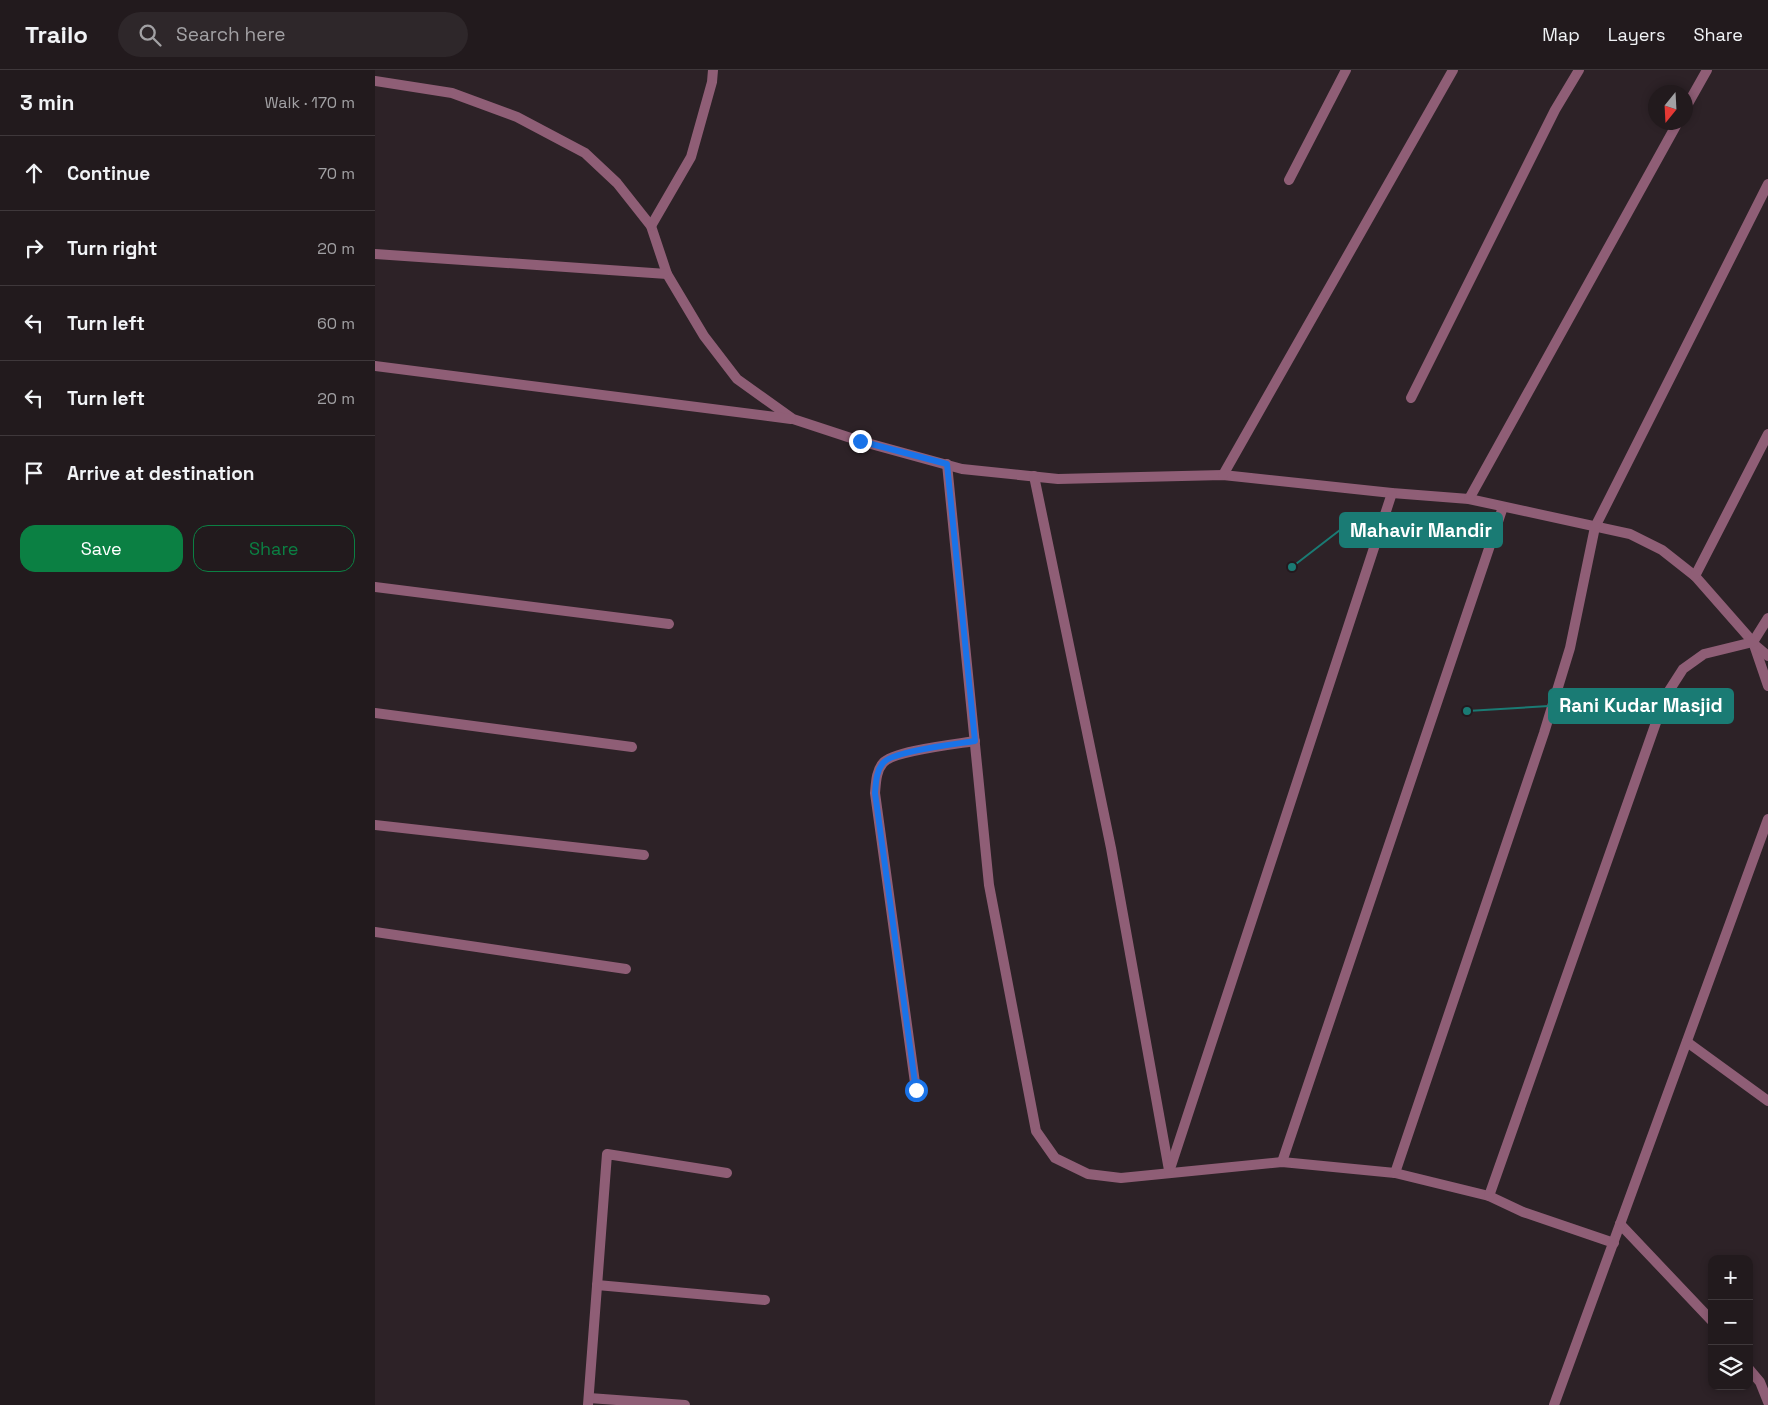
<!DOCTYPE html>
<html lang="en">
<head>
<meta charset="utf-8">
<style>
	body { margin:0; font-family:"Space Grotesk",sans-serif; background:#2e272a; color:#f1f3f6 }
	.controls { position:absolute; right:15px; bottom:15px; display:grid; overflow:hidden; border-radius:10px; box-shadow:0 2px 8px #0003 }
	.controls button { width:45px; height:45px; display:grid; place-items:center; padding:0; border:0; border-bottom:1px solid #3f383b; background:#221a1d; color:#f1f3f6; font:25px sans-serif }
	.compass { position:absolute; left:1273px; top:15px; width:45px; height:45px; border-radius:50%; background:#221a1d; box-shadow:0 2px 8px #0003; rotate:198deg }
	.stop { position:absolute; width:15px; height:15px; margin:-11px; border:4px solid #1a73e8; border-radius:50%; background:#fff }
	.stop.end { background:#1a73e8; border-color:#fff; box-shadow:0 1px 5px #0008 }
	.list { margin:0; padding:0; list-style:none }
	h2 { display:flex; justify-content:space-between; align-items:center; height:65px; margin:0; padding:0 20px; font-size:21px }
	h2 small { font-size:16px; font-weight:400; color:#a2a1a4 }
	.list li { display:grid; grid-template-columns:32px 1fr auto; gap:15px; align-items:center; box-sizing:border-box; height:75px; padding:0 20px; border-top:1px solid #3f383b }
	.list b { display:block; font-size:19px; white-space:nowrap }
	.list em { font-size:16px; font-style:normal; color:#a2a1a4 }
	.actions { display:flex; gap:10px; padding:15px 20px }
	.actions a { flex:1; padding:11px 0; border:1px solid #0b8043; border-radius:15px; text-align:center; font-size:18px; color:#0b8043 }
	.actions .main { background:#0b8043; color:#fff }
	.icon { flex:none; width:28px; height:28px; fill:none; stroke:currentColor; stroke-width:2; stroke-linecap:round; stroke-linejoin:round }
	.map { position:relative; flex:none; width:1393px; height:1335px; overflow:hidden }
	header { display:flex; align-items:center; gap:30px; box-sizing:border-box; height:70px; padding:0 25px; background:#221a1d; border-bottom:1px solid #3f383b }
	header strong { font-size:24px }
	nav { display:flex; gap:28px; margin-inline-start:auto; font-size:18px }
	.search { width:350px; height:45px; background:#2e272a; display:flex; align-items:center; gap:12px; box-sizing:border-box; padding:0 18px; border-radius:28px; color:#a2a1a4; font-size:19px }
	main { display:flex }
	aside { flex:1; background:#221a1d }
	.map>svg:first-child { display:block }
</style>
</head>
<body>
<header>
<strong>Trailo</strong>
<div class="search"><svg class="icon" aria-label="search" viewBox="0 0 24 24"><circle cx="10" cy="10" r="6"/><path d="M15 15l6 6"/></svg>Search here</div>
<nav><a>Map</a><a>Layers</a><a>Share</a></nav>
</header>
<main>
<aside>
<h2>3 min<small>Walk · 170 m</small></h2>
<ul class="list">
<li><svg class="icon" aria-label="ahead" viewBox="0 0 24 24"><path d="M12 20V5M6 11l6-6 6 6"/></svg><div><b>Continue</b></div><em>70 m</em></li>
<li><svg class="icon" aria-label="right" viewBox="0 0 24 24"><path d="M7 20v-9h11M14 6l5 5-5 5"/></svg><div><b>Turn right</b></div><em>20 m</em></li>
<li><svg class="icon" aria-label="left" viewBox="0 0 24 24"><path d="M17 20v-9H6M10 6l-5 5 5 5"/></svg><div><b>Turn left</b></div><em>60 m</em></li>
<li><svg class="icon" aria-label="left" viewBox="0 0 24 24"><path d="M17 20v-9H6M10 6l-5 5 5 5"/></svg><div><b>Turn left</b></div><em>20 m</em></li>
<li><svg class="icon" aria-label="arrive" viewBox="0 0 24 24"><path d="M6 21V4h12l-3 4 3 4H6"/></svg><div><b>Arrive at destination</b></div></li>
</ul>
<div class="actions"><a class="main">Save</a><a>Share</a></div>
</aside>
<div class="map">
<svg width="1393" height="1335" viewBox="0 0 1393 1335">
	<rect width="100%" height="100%" fill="#2d2227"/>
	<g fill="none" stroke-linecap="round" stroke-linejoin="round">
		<g stroke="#8f5e76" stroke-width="10">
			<polyline points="222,1215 390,1230"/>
			<polyline points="214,1328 310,1335"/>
			<polyline points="213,1335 232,1084 352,1103"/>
		</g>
		<g stroke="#8f5e76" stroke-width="10">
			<polyline points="0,11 77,23 142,47 210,83 242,113 276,156 292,204 329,266 362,309 418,349 485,371 587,399 683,409 848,405 1017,423 1094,429 1255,464 1287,480 1320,506 1378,572 1393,616"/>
			<polyline points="1310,39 1332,0"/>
			<polyline points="914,110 971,0"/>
			<polyline points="276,156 316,87 337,12 338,0"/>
			<polyline points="0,184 292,204"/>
			<polyline points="0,296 416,349"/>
			<polyline points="1036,328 1180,40 1204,0"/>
			<polyline points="572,394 614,815 661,1061 680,1088 713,1104 746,1108 907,1092 1020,1103 1114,1126 1148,1142 1239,1173"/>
			<polyline points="848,405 1078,0"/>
			<polyline points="659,406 736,778 794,1100"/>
			<polyline points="1094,429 1303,52"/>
			<polyline points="1320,506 1393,364"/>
			<polyline points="0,517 294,554"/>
			<polyline points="1380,575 1393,586"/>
			<polyline points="0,643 257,677"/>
			<polyline points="0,755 269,785"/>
			<polyline points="0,862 251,899"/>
			<polyline points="1312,972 1393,1031"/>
			<path d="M541,1020L500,723C501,713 501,701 508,693C517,681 582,674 600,671"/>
			<polyline points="907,1092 1128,437"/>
			<polyline points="794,1102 1017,423"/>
			<polyline points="1020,1103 1169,663 1195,578 1220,457 1393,114"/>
			<polyline points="1114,1126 1290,627 1308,599 1329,584 1378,572 1393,548"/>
			<polyline points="1245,1154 1337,1251"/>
			<polyline points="1374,1299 1385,1312 1393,1332"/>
			<polyline points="1179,1335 1393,749"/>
		</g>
	</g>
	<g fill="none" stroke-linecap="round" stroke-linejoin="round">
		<path stroke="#1a73e8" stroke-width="6" d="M485,371L572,394L600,671C582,674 517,681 508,693C501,701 501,713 500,723L541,1020"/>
	</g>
	<path fill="none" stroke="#1a7b74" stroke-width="2" d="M917 497L965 460M1092 641L1174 636"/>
	<g fill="#1a7b74" stroke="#23191e" stroke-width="2">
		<circle cx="917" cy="497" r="5"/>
		<circle cx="1092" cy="641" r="5"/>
	</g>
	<g fill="#1a7b74" stroke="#1a7b74" stroke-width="2">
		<rect x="965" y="443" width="162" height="34" rx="5"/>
		<rect x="1174" y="619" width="184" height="34" rx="5"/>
	</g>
	<g font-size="19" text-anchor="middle" font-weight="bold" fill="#fff">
		<text x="1046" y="467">Mahavir Mandir</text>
		<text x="1266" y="642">Rani Kudar Masjid</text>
	</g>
</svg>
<div class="controls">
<button>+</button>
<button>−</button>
<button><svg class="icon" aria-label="layers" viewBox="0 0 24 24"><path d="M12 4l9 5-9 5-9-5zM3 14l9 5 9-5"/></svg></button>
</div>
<svg class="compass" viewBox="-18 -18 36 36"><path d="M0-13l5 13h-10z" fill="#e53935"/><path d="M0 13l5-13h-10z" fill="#a2a1a4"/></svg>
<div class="stop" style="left:541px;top:1020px"></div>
<div class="stop end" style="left:485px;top:371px"></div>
</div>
</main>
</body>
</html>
